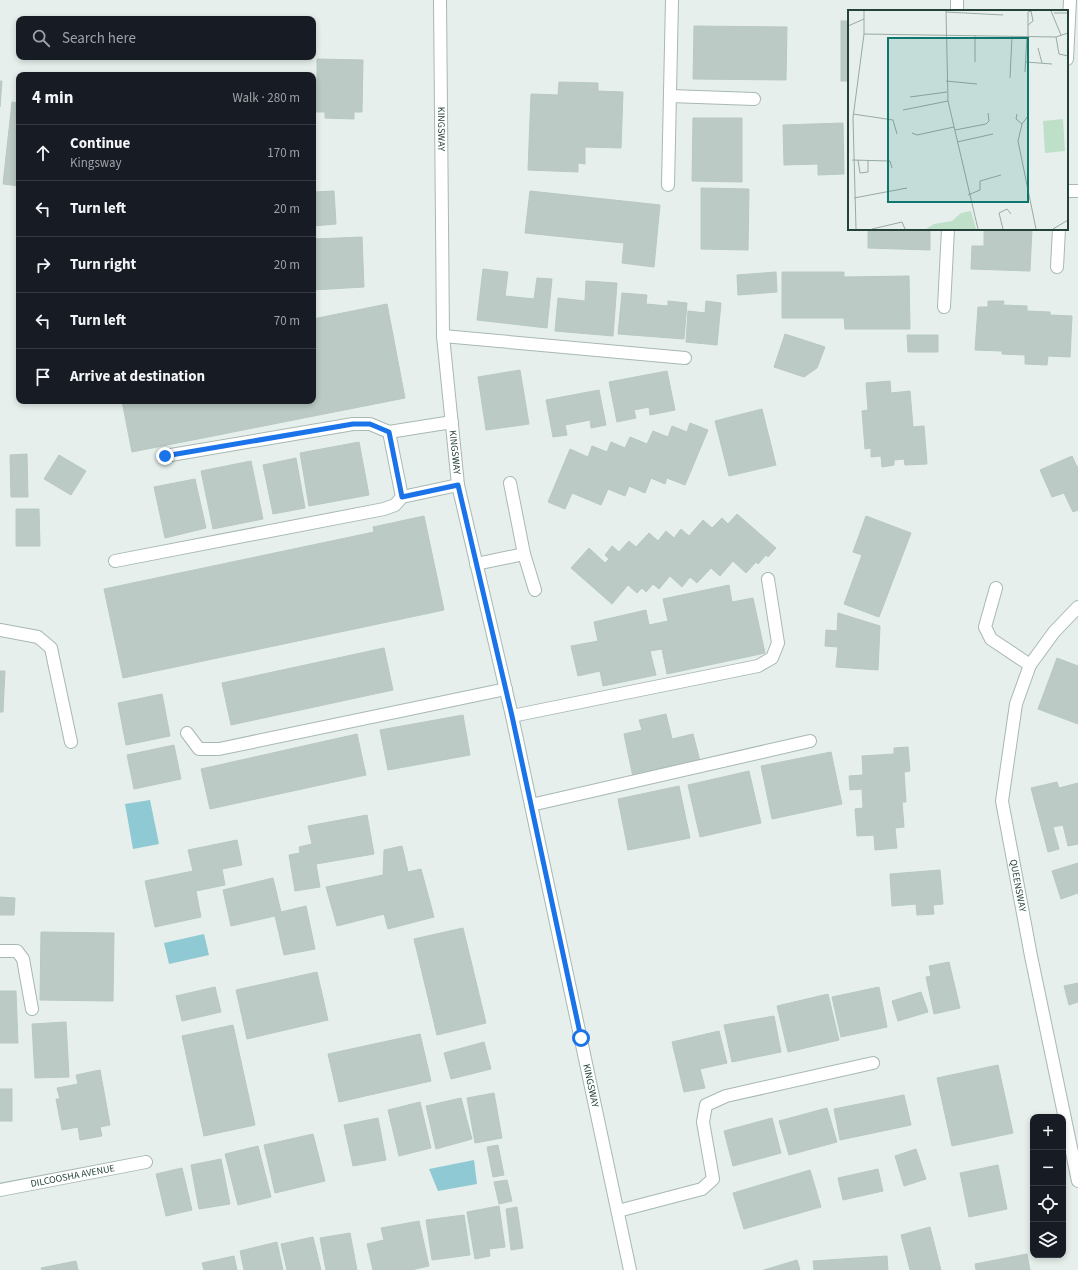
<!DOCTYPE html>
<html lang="en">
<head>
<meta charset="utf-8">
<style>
	body { margin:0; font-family:"Source Sans 3",sans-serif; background:#20242c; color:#f1f3f6 }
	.controls { position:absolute; right:12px; bottom:12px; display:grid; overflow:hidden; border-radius:8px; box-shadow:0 2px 6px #0003 }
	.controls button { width:36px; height:36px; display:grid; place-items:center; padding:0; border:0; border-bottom:1px solid #363941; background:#171b24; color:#f1f3f6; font:20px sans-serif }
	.stop { position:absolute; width:12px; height:12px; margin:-9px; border:3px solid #1a73e8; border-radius:50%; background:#fff }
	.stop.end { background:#1a73e8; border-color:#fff; box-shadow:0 1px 4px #0008 }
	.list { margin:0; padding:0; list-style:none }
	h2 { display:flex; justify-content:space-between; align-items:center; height:52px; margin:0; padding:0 16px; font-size:17px }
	h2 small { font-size:13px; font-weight:400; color:#9ea1a6 }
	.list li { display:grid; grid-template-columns:26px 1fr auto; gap:12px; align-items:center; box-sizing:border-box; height:56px; padding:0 16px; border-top:1px solid #363941 }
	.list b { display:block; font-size:15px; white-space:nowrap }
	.list p { margin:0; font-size:13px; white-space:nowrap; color:#9ea1a6 }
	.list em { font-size:13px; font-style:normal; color:#9ea1a6 }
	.icon { flex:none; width:22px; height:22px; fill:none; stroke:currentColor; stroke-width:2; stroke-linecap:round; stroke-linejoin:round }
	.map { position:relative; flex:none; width:1078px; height:1270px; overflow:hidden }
	.search { position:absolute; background:#171b24; box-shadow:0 2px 6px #0003; left:16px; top:16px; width:300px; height:44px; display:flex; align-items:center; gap:10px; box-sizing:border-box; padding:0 14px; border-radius:8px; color:#9ea1a6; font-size:15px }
	.panel { position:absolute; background:#171b24; box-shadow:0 2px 6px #0003; left:16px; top:72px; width:300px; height:332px; border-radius:8px }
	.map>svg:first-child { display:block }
</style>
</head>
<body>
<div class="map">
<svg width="1078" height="1270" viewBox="0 0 1078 1270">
	<rect width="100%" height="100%" fill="#e6efeb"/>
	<g fill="#8ec9d4">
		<polygon points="150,800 159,844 133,849 125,804"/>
		<polygon points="204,934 209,955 169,964 164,943"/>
		<polygon points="474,1160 477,1184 438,1191 429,1169"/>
	</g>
	<g fill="#bbcac4" stroke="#b8c9c2">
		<rect x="841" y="21" width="8" height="60"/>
		<polygon points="694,26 787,27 786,80 693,79"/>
		<polygon points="317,59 363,60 362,112 354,112 354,119 325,118 325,112 314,112 313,79 317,79"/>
		<polygon points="0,81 2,81 0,107"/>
		<polygon points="559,82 598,83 598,91 623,92 621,148 585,147 585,164 578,163 578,172 528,170 531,94 558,95"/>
		<polygon points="12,102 19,103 19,186 3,184"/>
		<polygon points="693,118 742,118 742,182 692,181"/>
		<polygon points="843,123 844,174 818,175 818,164 784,165 783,125"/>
		<polygon points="701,188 749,189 748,250 701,249"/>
		<polygon points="334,191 336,224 313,226 313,192"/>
		<polygon points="530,191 660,205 654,267 622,263 624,243 525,233"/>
		<polygon points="868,229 930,229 930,250 868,248"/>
		<polygon points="984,229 1032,229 1030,271 971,269 972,246 984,246"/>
		<polygon points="362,237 364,287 313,290 313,239"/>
		<polygon points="483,269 508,272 505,296 534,299 537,278 552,279 547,328 477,320"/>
		<polygon points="776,272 777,292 738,295 737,275"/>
		<polygon points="782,272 844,272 844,277 909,276 910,329 845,329 844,318 782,318"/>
		<polygon points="586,281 617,283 613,336 555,331 558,298 585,301"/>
		<polygon points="622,293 647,295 646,304 668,306 668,301 687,303 684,339 618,334"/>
		<polygon points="706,301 721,303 717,345 686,342 688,311 705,313"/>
		<polygon points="988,301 1004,301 1003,305 1027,306 1027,311 1050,312 1050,315 1072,316 1070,357 1048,356 1047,365 1025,364 1025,355 1002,354 1002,351 975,350 978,307 988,307"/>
		<polygon points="387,304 405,398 132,452 122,401 313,401 313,319"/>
		<polygon points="785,334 825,347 817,368 804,377 774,367"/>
		<polygon points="907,335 938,335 938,352 908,352"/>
		<polygon points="520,370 529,424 486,430 478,377"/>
		<polygon points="667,371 675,410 650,415 649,407 634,410 636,418 617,422 609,382"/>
		<polygon points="890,381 891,393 910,391 913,427 924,426 927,464 905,465 904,459 894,460 894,465 882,467 881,456 871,457 871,448 865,449 862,411 868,410 866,383"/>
		<polygon points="599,390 606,425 591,428 590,420 565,425 567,435 553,437 546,400"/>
		<polygon points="762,409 776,465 729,476 715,421"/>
		<polygon points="690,423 708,430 685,485 667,478 665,484 651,478 645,493 629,486 625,496 608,489 601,505 572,493 565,509 548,502 570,449 588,457 592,446 607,452 611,442 625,448 630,437 647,444 653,431 668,437 672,426 687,432"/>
		<polygon points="359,442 369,495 309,506 300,453"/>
		<polygon points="27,454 28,497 11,497 10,455"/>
		<polygon points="59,455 86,471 71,495 44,479"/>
		<polygon points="1072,456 1077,467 1078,466 1078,510 1073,512 1064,493 1052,497 1040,470"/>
		<polygon points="296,458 305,508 273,514 263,465"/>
		<polygon points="251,461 263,519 213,529 201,471"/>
		<polygon points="195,479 206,528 165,538 154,487"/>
		<polygon points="16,509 39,509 40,546 16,546"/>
		<polygon points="737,514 776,548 768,557 766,555 758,564 756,562 746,573 733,561 720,576 711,568 697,583 690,577 682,587 670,576 659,589 653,584 646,592 642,588 637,593 628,585 612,604 571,568 589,548 605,563 609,559 605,555 612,546 619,552 629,541 636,547 649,533 658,541 666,531 674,538 681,529 689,536 703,520 712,528 722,518 728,524"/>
		<polygon points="424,516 444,610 123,678 104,589 374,532 373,527"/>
		<polygon points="866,516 911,533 879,617 844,604 862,555 853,552"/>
		<polygon points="729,585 732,602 753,598 765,653 667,674 662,649 650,651 656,675 603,686 600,671 578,676 571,646 598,641 594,622 646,610 649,625 668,621 663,599"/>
		<polygon points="838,613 880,626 878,670 836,667 838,647 825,646 826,630 837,631"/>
		<polygon points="384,648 393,690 231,725 222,683"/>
		<polygon points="1057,658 1078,666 1078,724 1038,709"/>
		<polygon points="0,671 5,671 3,712 0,712"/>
		<polygon points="162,694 170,736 126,745 118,703"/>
		<polygon points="666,714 672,739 693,734 700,761 633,777 624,734 642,730 639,720"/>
		<polygon points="463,715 470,755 388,770 380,730"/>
		<polygon points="357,734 366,775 210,809 201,769"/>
		<polygon points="174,745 181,779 134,789 127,755"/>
		<polygon points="908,747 910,771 904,772 906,802 902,802 904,827 895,828 897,848 875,850 874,835 857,836 855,809 863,808 862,789 850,790 849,776 863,775 862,756 894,754 894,748"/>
		<polygon points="831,752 842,804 772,819 761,766"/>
		<polygon points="749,771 761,823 700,837 688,785"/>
		<polygon points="1057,782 1059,788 1078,783 1078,844 1068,846 1063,825 1053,827 1059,849 1048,852 1031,788"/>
		<polygon points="679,786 690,838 628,850 618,799"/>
		<polygon points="367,815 374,854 316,864 320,887 295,891 289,855 300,853 299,847 312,844 308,826"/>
		<polygon points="237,840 242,865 222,869 225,885 196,891 201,917 155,927 145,881 193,871 188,850"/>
		<polygon points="402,846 408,872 421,869 434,917 388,929 384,914 337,926 326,887 383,875 384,850"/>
		<polygon points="1078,863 1078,893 1061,899 1052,871"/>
		<polygon points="940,870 943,904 933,905 934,914 917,915 916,904 892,906 890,874"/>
		<polygon points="273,878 281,912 306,906 315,949 284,955 275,916 231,926 223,890"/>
		<polygon points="0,897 15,898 14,915 0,915"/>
		<polygon points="463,928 486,1023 437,1035 414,939"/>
		<polygon points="41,932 114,933 113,1001 40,1000"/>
		<polygon points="949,962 960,1008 934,1014 926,977 931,976 929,966"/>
		<polygon points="317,972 328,1020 247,1039 236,990"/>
		<polygon points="1078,983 1078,1002 1069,1005 1064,986"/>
		<polygon points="215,987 221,1012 182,1021 176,996"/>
		<polygon points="879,987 887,1027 841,1037 832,997"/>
		<polygon points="0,991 16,991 18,1043 0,1043"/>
		<polygon points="921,992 928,1012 898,1021 892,1001"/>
		<polygon points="828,994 839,1040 788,1052 777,1006"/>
		<polygon points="774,1016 781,1052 732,1062 724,1025"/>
		<polygon points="66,1022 69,1077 35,1078 32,1024"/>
		<polygon points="233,1025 255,1125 204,1136 182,1036"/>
		<polygon points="719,1031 727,1063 700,1069 705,1088 684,1092 672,1042"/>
		<polygon points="420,1034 431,1081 339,1102 328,1054"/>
		<polygon points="484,1042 491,1069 451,1079 444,1053"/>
		<polygon points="998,1065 1013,1133 952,1146 937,1078"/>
		<polygon points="100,1070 110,1125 100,1127 102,1136 80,1140 78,1127 62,1130 56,1099 60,1099 57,1088 78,1084 76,1075"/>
		<rect x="0" y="1089" width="12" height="32"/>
		<polygon points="494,1093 502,1138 475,1143 467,1098"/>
		<polygon points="904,1095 911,1125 840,1140 834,1109"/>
		<polygon points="461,1098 472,1139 436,1149 426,1106"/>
		<polygon points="420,1102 431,1148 399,1156 388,1110"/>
		<polygon points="827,1108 837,1142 789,1155 779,1121"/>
		<polygon points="378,1118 386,1160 353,1166 344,1125"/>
		<polygon points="772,1118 781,1153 733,1166 724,1131"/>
		<polygon points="313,1134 325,1181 275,1193 264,1145"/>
		<polygon points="498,1145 504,1175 493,1177 487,1147"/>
		<polygon points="258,1146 271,1197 238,1205 225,1154"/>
		<polygon points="916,1149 926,1179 904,1186 895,1156"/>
		<polygon points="221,1159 230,1204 199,1209 191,1165"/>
		<polygon points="998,1165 1007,1209 969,1217 960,1173"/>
		<polygon points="182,1168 192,1210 166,1216 156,1174"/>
		<polygon points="878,1169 883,1191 843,1200 838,1178"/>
		<polygon points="810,1170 821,1207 744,1229 733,1193"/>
		<polygon points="507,1180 512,1201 499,1204 494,1182"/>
		<polygon points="499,1206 505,1247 489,1249 490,1256 475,1259 467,1212"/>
		<polygon points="517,1207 523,1248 511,1250 506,1209"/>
		<polygon points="464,1215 470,1255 432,1260 426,1220"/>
		<polygon points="419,1221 429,1266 411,1270 373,1270 367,1244 384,1240 381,1228"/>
		<polygon points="930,1227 941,1270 910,1270 901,1235"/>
		<polygon points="350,1233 357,1270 326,1270 320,1238"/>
		<polygon points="313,1237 321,1270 287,1270 281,1244"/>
		<polygon points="277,1242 283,1270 244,1270 240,1251"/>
		<polygon points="1027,1254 1030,1270 976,1270 975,1264"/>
		<polygon points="234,1256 237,1270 204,1270 202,1263"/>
		<polygon points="887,1256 888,1270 814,1270 813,1261"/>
		<polygon points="797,1260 800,1270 764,1270"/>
		<polygon points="76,1261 78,1270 42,1270 41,1268"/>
	</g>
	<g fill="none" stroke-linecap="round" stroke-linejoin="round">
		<defs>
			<g id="minor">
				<path id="s1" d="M440,0L443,336L458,485L512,716L630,1270"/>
				<polyline points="957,11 957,0"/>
				<polyline points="1067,59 1070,0"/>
				<polyline points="670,96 754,99"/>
				<polyline points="668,185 672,0"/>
				<polyline points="1067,191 1078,191"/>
				<polyline points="1057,267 1059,229"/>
				<polyline points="944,307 948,229"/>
				<polyline points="443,336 685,358"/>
				<polyline points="389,432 402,497"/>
				<polyline points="165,456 353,424 370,424 389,432 452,422"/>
				<polyline points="510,483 524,554"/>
				<polyline points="115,561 384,509 395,505 402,497 458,485"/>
				<polyline points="476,564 524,554 535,590"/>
				<polyline points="996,588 985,627 991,639 1030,665"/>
				<path id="s2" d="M1078,607L1054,632L1030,665L1016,704L1002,801L1031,956L1078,1181"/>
				<polyline points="0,630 38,637 51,648 71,742"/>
				<polyline points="512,716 758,666 772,658 778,643 768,579"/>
				<polyline points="187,733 199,749 219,749 506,689"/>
				<polyline points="531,805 810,741"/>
				<polyline points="0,951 17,951 23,959 32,1009"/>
				<path id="s3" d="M0,1190L146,1162"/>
				<polyline points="618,1211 702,1189 713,1179 703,1122 706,1105 726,1096 873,1063"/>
			</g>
		</defs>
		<use href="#minor" stroke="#a8b8b2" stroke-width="14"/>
		<use href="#minor" stroke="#fff" stroke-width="12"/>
	</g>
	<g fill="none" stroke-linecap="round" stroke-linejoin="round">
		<polyline stroke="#1a73e8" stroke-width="5" points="165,456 353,424 370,424 389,432 402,497 458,485 512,716 581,1038"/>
	</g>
	<g text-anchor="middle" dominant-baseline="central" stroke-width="4" stroke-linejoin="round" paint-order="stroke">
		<g font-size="10" fill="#24423a" stroke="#f7fbf9">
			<text stroke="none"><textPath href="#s1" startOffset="129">KINGSWAY</textPath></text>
			<text stroke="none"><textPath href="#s1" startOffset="453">KINGSWAY</textPath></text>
			<text stroke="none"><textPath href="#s2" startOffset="301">QUEENSWAY</textPath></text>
			<text stroke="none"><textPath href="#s1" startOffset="1101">KINGSWAY</textPath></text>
			<text stroke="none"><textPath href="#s3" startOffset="74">DILCOOSHA AVENUE</textPath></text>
		</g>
	</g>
	<g transform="translate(848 10)">
		<rect width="220" height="220" fill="#e6efeb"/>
		<path d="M123,201L128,219H78L86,214L104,211L113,203Z" fill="#bfe0c8"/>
		<path d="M215,109L217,141L197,143L195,111Z" fill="#bfe0c8"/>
		<path fill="none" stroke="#98aaa4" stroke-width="1" d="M98,1L100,91L130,219M203,1L213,25M98,2L155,5M206,3H220M180,15L185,11L183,1L180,2V26M0,16L16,9M16,24L208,27L220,23M208,27L211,44L220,46M190,38L194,53M127,52V25M178,52L204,54M177,62L179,26M162,68L164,26M98,71L129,74M62,87L99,82M55,100L100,91M5,104L45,110L49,124M169,104L168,109L174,114M180,106L174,114L170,131L188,219M107,120L138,114L141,111L140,103M64,123L69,125L106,117M109,132L145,124M4,150L42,151L44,158M10,150L12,163L20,162V150M120,185L132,180V171L153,165M6,188L59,178M8,219L5,108L16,24V1M24,219L54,212L57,219M155,219L151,203L159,199L163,204M205,219L220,210"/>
		<path fill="#0f766e" fill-opacity="0.15" stroke="#0f766e" stroke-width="2" d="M40,28H180V192H40Z"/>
		<rect width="220" height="220" fill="none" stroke="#24423a" stroke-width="2"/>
	</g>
</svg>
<div class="controls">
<button>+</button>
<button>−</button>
<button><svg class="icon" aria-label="locate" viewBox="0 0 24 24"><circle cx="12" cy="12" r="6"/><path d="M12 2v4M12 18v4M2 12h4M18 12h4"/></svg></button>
<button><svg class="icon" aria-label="layers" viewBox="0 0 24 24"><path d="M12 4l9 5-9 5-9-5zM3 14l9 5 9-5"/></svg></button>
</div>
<div class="stop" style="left:581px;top:1038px"></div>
<div class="stop end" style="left:165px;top:456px"></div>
<div class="search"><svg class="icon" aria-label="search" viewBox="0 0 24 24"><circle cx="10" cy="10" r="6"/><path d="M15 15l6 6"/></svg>Search here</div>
<section class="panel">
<h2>4 min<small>Walk · 280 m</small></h2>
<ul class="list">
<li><svg class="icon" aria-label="ahead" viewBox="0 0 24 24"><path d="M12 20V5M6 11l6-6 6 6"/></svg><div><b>Continue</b><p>Kingsway</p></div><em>170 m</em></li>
<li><svg class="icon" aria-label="left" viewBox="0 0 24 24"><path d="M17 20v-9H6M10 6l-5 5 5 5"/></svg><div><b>Turn left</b></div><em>20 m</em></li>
<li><svg class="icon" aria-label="right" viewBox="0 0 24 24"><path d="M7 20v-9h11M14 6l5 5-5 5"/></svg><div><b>Turn right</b></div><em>20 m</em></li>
<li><svg class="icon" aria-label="left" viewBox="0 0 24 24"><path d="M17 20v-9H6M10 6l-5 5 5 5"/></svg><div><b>Turn left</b></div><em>70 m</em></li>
<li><svg class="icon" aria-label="arrive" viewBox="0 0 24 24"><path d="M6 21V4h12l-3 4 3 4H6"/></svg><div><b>Arrive at destination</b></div></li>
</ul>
</section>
</div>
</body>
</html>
